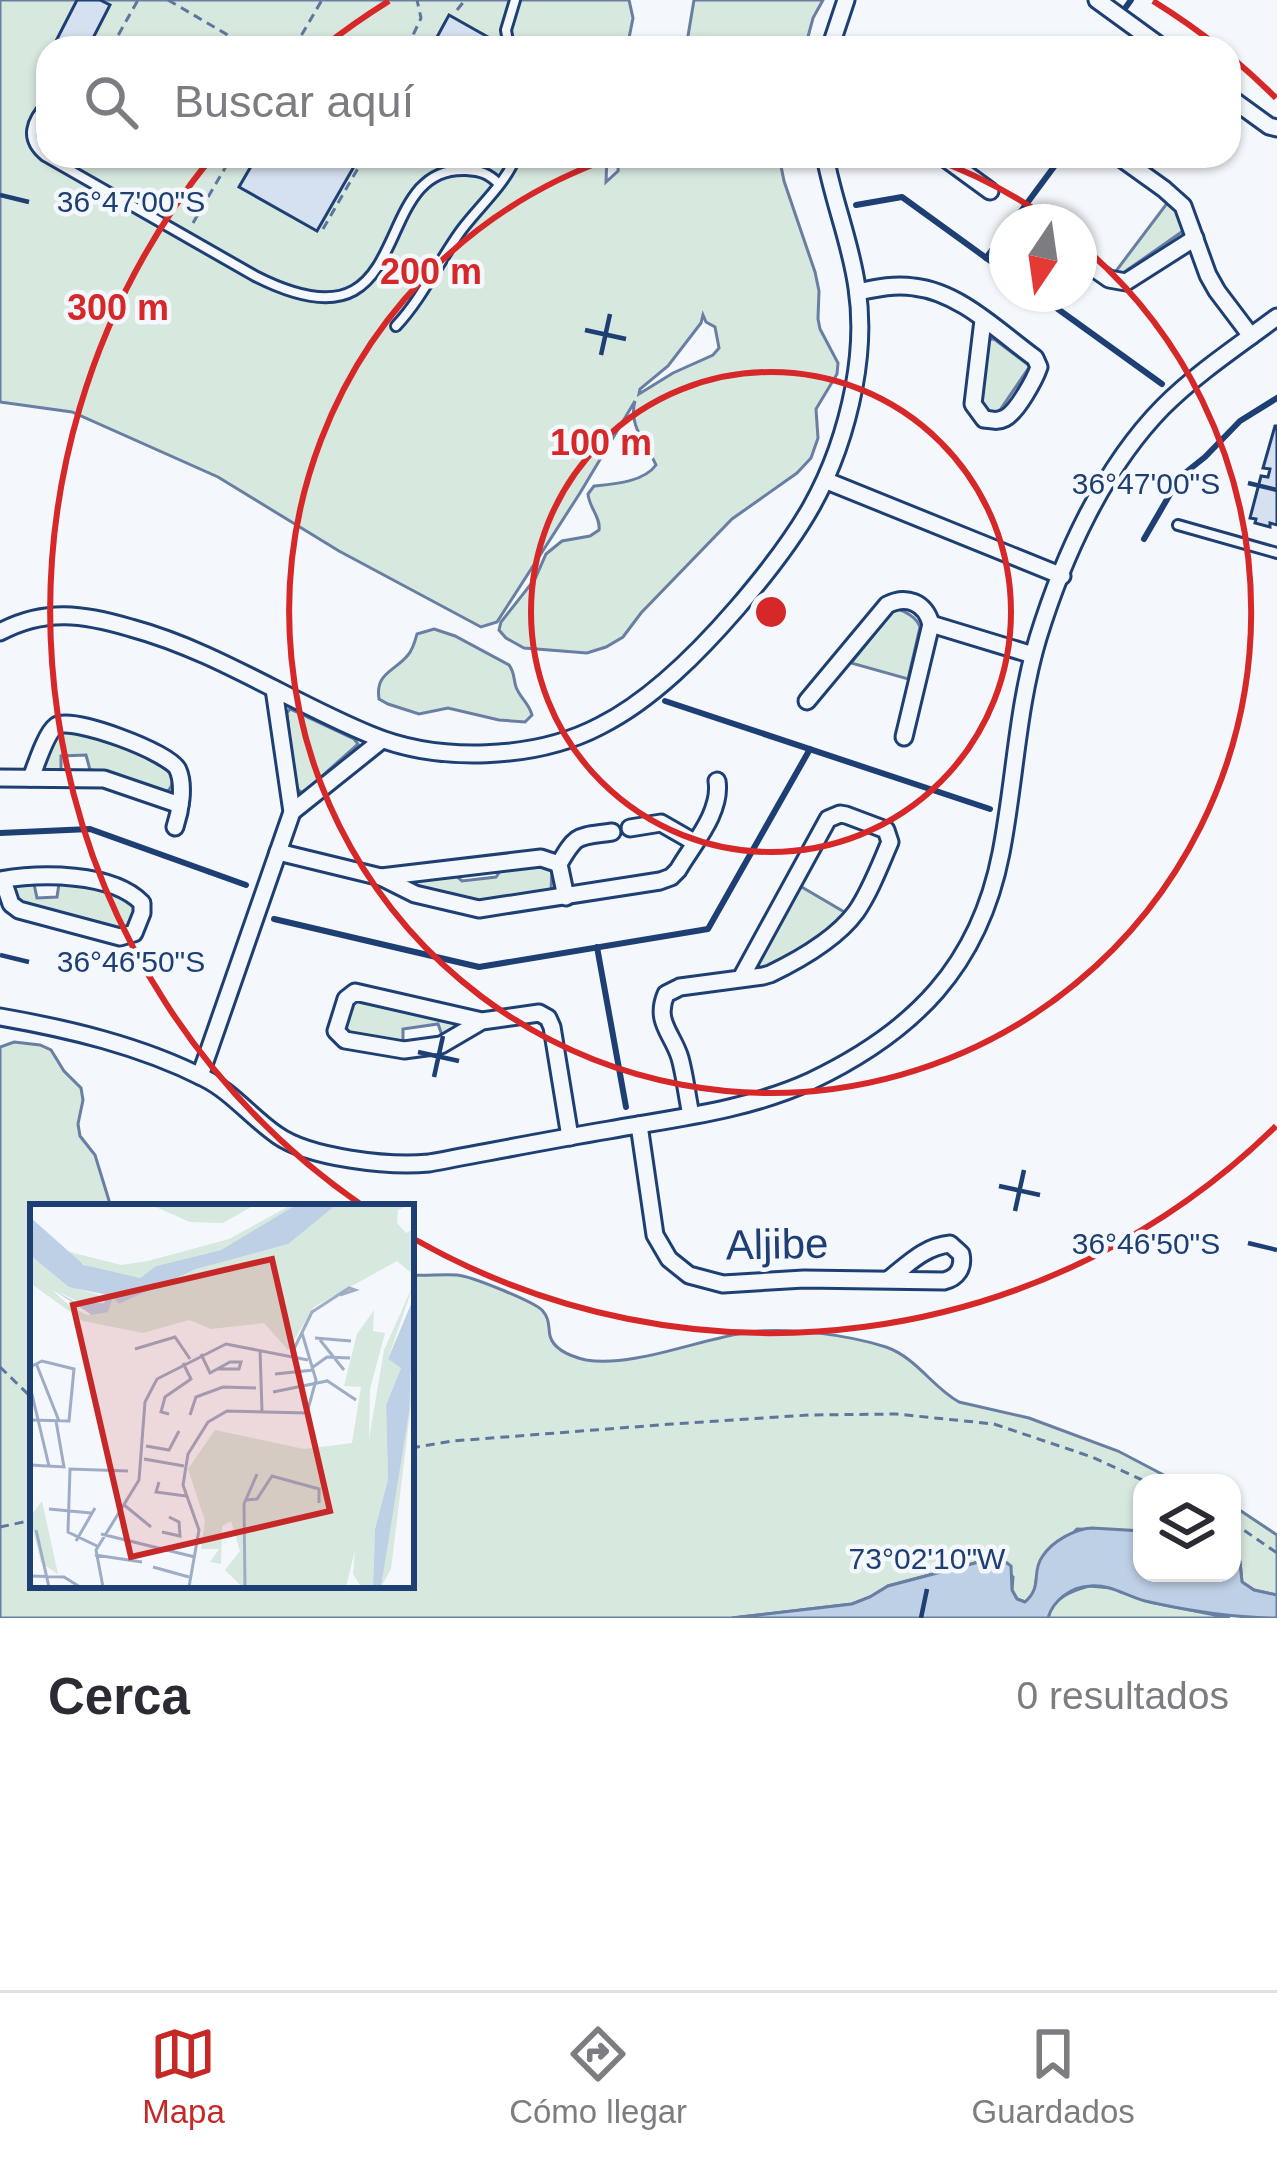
<!DOCTYPE html>
<html lang="es">
<head>
<meta charset="utf-8">
<style>
	body { margin:0; font-family:Arial,sans-serif; background:#f2f2f3; color:#2b2b33 }
	.controls { position:absolute; right:36px; bottom:36px; display:grid; overflow:hidden; border-radius:24px; box-shadow:0 3px 9px #0004 }
	.controls button { width:108px; height:108px; display:grid; place-items:center; padding:0; border:0; border-bottom:3px solid #e1e1e2; background:#fff; color:#2b2b33; font:60px sans-serif }
	.compass { position:absolute; left:989px; top:204px; width:108px; height:108px; border-radius:50%; background:#fff; box-shadow:0 3px 9px #0004; rotate:193deg }
	.list { margin:0; padding:0; list-style:none }
	h2 { display:flex; justify-content:space-between; align-items:center; height:156px; margin:0; padding:0 48px; font-size:51px }
	h2 small { font-size:39px; font-weight:400; color:#7c7c81 }
	.icon { flex:none; width:66px; height:66px; fill:none; stroke:currentColor; stroke-width:2; stroke-linecap:round; stroke-linejoin:round }
	.map { position:relative; flex:none; width:1277px; height:1618px; overflow:hidden }
	.search { position:absolute; background:#fff; box-shadow:0 3px 9px #0004; left:36px; right:36px; top:36px; height:132px; display:flex; align-items:center; gap:30px; box-sizing:border-box; padding:0 42px; border-radius:36px; color:#7c7c81; font-size:45px }
	.sheet { height:372px; background:#fff }
	nav { display:flex; justify-content:space-around; align-items:center; box-sizing:border-box; height:168px; border-top:3px solid #e1e1e2; background:#fff; font-size:33px; color:#7c7c81 }
	nav a { display:grid; justify-items:center; gap:6px }
	nav .on { color:#c62828 }
	.map>svg:first-child { display:block }
</style>
</head>
<body>
<div class="map">
<svg width="1277" height="1618" viewBox="0 0 1277 1618">
	<rect width="100%" height="100%" fill="#f4f7fb"/>
	<g fill="#d7e8df" stroke="#687fa3" stroke-width="3" fill-rule="evenodd">
		<path d="M0,0H629L633,18L627,48H48V156H607L606,182L618,171L619,156H779L784,181L815,272L819,291L818,319L820,329L838,363L837,374L816,409L818,438L811,458L797,473L732,519L641,613L623,637L606,647L587,653L524,648L506,638L499,630L501,622L535,579L546,554L562,541L590,536L599,530C601,518 589,507 588,494L594,486C614,484 644,482 656,465C646,442 628,426 635,401L580,493L497,622L481,627L339,551L218,477L72,412L0,402ZM703,315L706,322L715,327L719,348L713,355L673,373L639,394L640,389L668,366L701,323Z"/>
		<polygon points="694,0 823,0 813,18 805,48 686,48"/>
		<polygon points="1168,202 1178,212 1183,231 1120,275 1116,271"/>
		<polygon points="994,339 1030,366 1000,410 992,413 980,405 985,340"/>
		<path d="M895,608C905,612 916,616 920,627L908,679L851,663Z"/>
		<path d="M434,629L455,636L509,665C515,673 513,678 516,687C520,698 529,703 532,715L525,722L499,720L448,708L419,714L388,704L379,699C375,673 394,672 408,655C413,649 415,641 417,634Z"/>
		<polygon points="290,709 354,739 358,744 303,793 295,788 287,713"/>
		<path d="M66,727L121,742L171,768C172,778 175,787 165,793L104,772L90,770L86,755L61,756V771L44,772L41,767L58,732Z"/>
		<polygon points="545,863 552,869 551,891 482,905 408,888 405,883 408,879 454,874 462,881 496,877 503,867"/>
		<polygon points="18,883 34,884 37,898 57,897 59,884 84,883 133,900 136,904 131,927 125,931 19,905 13,890"/>
		<polygon points="800,886 846,913 841,920 770,969 759,969 756,958"/>
		<polygon points="355,997 460,1023 461,1026 443,1038 438,1024 403,1029 403,1044 341,1032 350,1001"/>
		<path d="M14,1042L40,1045L51,1050L64,1071L81,1088L83,1100L78,1124L80,1136L95,1155L111,1207H33V1585H411V1275C426,1276 442,1274 457,1275C471,1276 532,1301 542,1310C550,1319 548,1325 550,1336C554,1350 573,1357 586,1360C633,1368 702,1338 750,1332C789,1327 849,1335 886,1347C917,1358 932,1387 959,1402L1029,1418L1118,1451L1179,1483H1142V1531L1077,1529L1038,1569L1034,1594L1025,1602L1017,1599L1012,1590L1013,1577L994,1558L888,1586L870,1597L852,1604L732,1618H0V1047Z"/>
		<polygon points="1232,1505 1277,1535 1277,1595 1254,1590 1242,1582 1240,1562 1232,1546"/>
		<path d="M1089,1586L1112,1588L1150,1602L1230,1618H1048C1052,1598 1071,1591 1089,1586Z"/>
	</g>
	<path fill="#bed0e5" stroke="#687fa3" stroke-width="3" d="M1092,1528L1142,1531V1573H1232V1546L1240,1562L1242,1582L1254,1590L1277,1595V1618C1232,1618 1189,1611 1145,1601C1126,1596 1110,1584 1090,1586C1071,1587 1053,1600 1048,1618H732L852,1604L870,1597L888,1586L994,1558L1003,1560L1011,1566L1012,1590L1017,1599L1025,1602C1043,1586 1031,1573 1042,1557C1052,1541 1075,1529 1092,1528Z"/>
	<g fill="#d5e0f0" stroke="#1d3f73" stroke-width="3">
		<polygon points="77,0 100,0 110,5 89,46 81,42 78,48 57,39"/>
		<polygon points="449,15 488,37 482,48 431,48"/>
		<polygon points="257,156 360,156 317,231 239,187"/>
		<polygon points="1275,426 1277,426 1277,525 1270,523 1270,527 1255,523 1256,519 1250,518 1261,476 1268,477 1270,469 1263,468"/>
	</g>
	<g fill="none" stroke-linecap="round" stroke-linejoin="round">
		<defs>
			<g id="lane">
				<polyline points="509,48 506,30 515,0"/>
				<path d="M48,103C31,120 24,139 45,156L255,276C422,361 365,165 466,170C481,171 488,173 499,184"/>
				<path d="M396,326C422,298 438,263 460,232C478,207 505,185 516,156"/>
				<polyline points="1178,525 1277,553"/>
			</g>
			<g id="street">
				<polyline points="1097,0 1163,48"/>
				<polyline points="830,48 846,0"/>
				<polyline points="1229,97 1269,126 1277,128"/>
				<polyline points="942,156 990,191"/>
				<polyline points="1118,156 1164,189 1183,206 1208,275 1217,291 1251,336"/>
				<polyline points="1079,258 1109,279 1126,282 1195,238"/>
				<path d="M858,292C877,288 895,284 914,287C960,292 999,332 1035,358L1039,367C1035,379 1017,412 1005,418C997,422 993,420 984,419L973,404L983,320"/>
				<polyline points="827,481 1062,576"/>
				<polyline points="931,624 1033,655"/>
				<path d="M0,632C45,608 84,614 131,628C216,651 290,702 371,735C438,763 535,760 600,726C652,700 699,652 737,608C798,537 836,481 854,387C860,355 862,321 857,288C851,243 833,201 825,156"/>
				<path d="M807,701L887,605C906,595 925,602 931,624L904,737"/>
				<polyline points="0,778 104,779 180,805"/>
				<path d="M31,778C36,765 46,733 56,726C70,715 172,753 178,770C185,786 180,812 175,827"/>
				<polyline points="292,812 382,740"/>
				<polyline points="630,828 661,823 694,842"/>
				<path d="M278,852L381,877L415,894L479,909L660,881L671,877L678,870C693,844 722,812 717,781"/>
				<polyline points="381,877 541,858 559,864"/>
				<path d="M0,880C40,873 112,872 142,903V913L134,933L120,937L19,910L11,904L3,880"/>
				<path d="M566,897L559,864C577,833 577,837 612,832"/>
				<path d="M0,1017C69,1029 141,1046 204,1078C232,1092 251,1117 277,1135C309,1158 390,1167 429,1163C489,1152 549,1140 609,1130C677,1118 748,1110 811,1081C914,1032 979,966 1001,853C1015,781 1017,708 1038,638C1063,557 1103,468 1163,407C1197,373 1238,346 1277,317"/>
				<polyline points="482,1021 355,992 346,999 336,1031 345,1040 404,1050 441,1045 482,1021 539,1013 548,1018 552,1027 570,1137"/>
				<polyline points="200,1076 292,812 274,689"/>
				<path d="M691,1115C687,1096 685,1076 680,1058C673,1034 654,1022 666,994L680,987L763,976L770,974C799,960 837,938 856,912C870,892 880,865 890,842L886,830L846,815L840,814L828,819L741,978"/>
				<path d="M639,1125L655,1235L669,1259L689,1275L723,1284L804,1279L944,1281C957,1278 964,1268 961,1254L950,1244C925,1246 907,1265 888,1280"/>
			</g>
		</defs>
		<use href="#lane" stroke="#1d3f73" stroke-width="14"/>
		<use href="#street" stroke="#1d3f73" stroke-width="21"/>
		<g stroke="#5e769c" stroke-width="3" stroke-dasharray="9 6" stroke-linecap="butt">
			<polyline points="168,0 250,48"/>
			<polyline points="457,10 465,0"/>
			<polyline points="111,48 138,0"/>
			<polyline points="294,48 322,0"/>
			<polyline points="407,48 421,18 417,0"/>
			<polyline points="193,223 232,156"/>
			<polyline points="323,229 365,156"/>
			<polyline points="0,1367 33,1399"/>
			<polyline points="411,1448 453,1441 672,1424 809,1415 896,1414 994,1424 1092,1457 1149,1483"/>
			<polyline points="1232,1522 1277,1553"/>
			<polyline points="0,1527 33,1520"/>
		</g>
		<use href="#lane" stroke="#f4f7fb" stroke-width="8"/>
		<use href="#street" stroke="#f4f7fb" stroke-width="15"/>
		<g stroke="#1d3f73" stroke-width="6">
			<polyline points="1126,7 1131,0"/>
			<polyline points="856,205 902,197 1007,273"/>
			<polyline points="1013,222 1062,156"/>
			<polyline points="986,258 1007,230"/>
			<polyline points="1037,294 1162,384"/>
			<polyline points="1144,539 1180,477 1205,457 1240,421 1277,398"/>
			<polyline points="665,701 990,809"/>
			<polyline points="0,833 90,829 246,885"/>
			<polyline points="274,919 479,967 708,929 810,749"/>
			<polyline points="597,947 626,1107"/>
		</g>
	</g>
	<path fill="none" stroke="#1d3f73" stroke-width="4.5" d="M0,195L29,202M585,330L626,339M601,355L610,314M1248,483L1277,490M0,955L29,962M418,1052L459,1061M434,1077L443,1036M999,1186L1040,1195M1015,1211L1024,1170M1248,1243L1277,1250M921,1618L927,1589"/>
	<g fill="none" stroke="#d62828" stroke-width="6">
		<circle cx="771" cy="612" r="240"/>
		<path d="M928 157A481 481 0 0 1 1050 220M1080 244A481 481 0 1 1 614 157"/>
		<path d="M1276 1126A721 721 0 0 1 416 1240M363 1206A721 721 0 0 1 211 158M322 48A721 721 0 0 1 389 1M1153 1A721 721 0 0 1 1220 48M1230 56A721 721 0 0 1 1276 98"/>
	</g>
	<g text-anchor="middle" dominant-baseline="central" stroke-width="9" stroke-linejoin="round" paint-order="stroke">
		<g font-size="42" fill="#1d3f73" stroke="#f4f7fb">
			<text transform="translate(777 1244) rotate(-1)">Aljibe</text>
		</g>
	</g>
	<g transform="translate(30 1204)">
		<rect width="384" height="384" fill="#f4f7fb"/>
		<path d="M121,1H225L193,19L160,18ZM261,1H268L191,46L126,62L110,74L62,65L28,45L91,61L118,57L199,35ZM306,1H379L368,6L367,19L376,29L384,25V60L380,68L367,57L284,103L258,146L234,119L181,125L159,116L113,129L53,117L0,79V51L39,82L79,94L52,99L21,85L41,103L57,111L78,107L83,94L89,100L166,65L258,39ZM384,79L358,155L371,164L356,201L358,275L345,325L343,383H331L323,370L325,346L316,383H212L195,366L210,347L201,317L192,322L191,360L180,358L189,345H171L175,317L158,265L185,226L274,245L322,239L331,183L314,182L327,130L344,106L343,127L355,129L340,185L339,235L354,146ZM384,150V176L361,365L351,383ZM12,297L28,370L11,359L0,313Z" fill="#d7e8df"/>
		<path d="M266,1H306L258,40L166,65L89,100L83,94L78,108L62,111L20,84L47,99H74L78,91L39,83L0,51V13L54,61L110,74L126,62L191,46ZM384,93L379,208L351,383H343L345,325L358,275L356,201L371,164L358,155Z" fill="#bed0e5"/>
		<path fill="none" stroke="#9eadc5" stroke-width="3" d="M285,134L321,137M290,136L314,166M105,145L145,133L160,155M230,146L232,207M262,149L282,108L319,84L325,86L310,91M171,150L180,169L200,158H211L209,165H188M6,159L29,217M0,163L12,157L44,165L39,217L0,216M283,163L297,153L320,154M245,170L284,166M296,176L326,196M0,182L19,262M243,188L297,177M139,210L131,208L135,193L161,175L153,159M160,211L166,193L193,183L226,184M116,242L139,246L149,227M114,255L154,262M0,261L34,263L26,217M129,278L126,288L156,292M216,296L227,295L242,272L289,285V299M93,300L121,323M19,305L61,309M6,326L19,383M132,328L150,332L149,318L139,313M71,330L165,353M46,337L65,304M67,342L38,328L40,265L98,267M65,351L112,358M123,363L159,373M0,372L34,373L50,383M73,383L66,346L109,276L115,198L127,175L196,140L278,156M159,383L169,326L153,281L158,250L178,218L197,207L277,209L286,176L272,129M215,383L214,300L227,270"/>
		<path fill="#c62828" fill-opacity="0.15" stroke="#c62828" stroke-width="6" d="M242,55L300,307L101,353L43,101Z"/>
		<rect width="384" height="384" fill="none" stroke="#1d3f73" stroke-width="6"/>
	</g>
	<g font-size="30" text-anchor="middle" fill="#1d3f73" stroke="#f4f7fb" stroke-width="9" stroke-linejoin="round" paint-order="stroke">
		<text x="131" y="212">36°47'00"S</text>
		<text x="1146" y="494">36°47'00"S</text>
		<text x="131" y="972">36°46'50"S</text>
		<text x="1146" y="1254">36°46'50"S</text>
		<text x="927" y="1569">73°02'10"W</text>
	</g>
	<circle cx="771" cy="612" r="18" fill="#d62828" stroke="#f4f7fb" stroke-width="6"/>
	<g font-size="36" text-anchor="middle" font-weight="bold" fill="#d62828" stroke="#f4f7fb" stroke-width="9" stroke-linejoin="round" paint-order="stroke">
		<text x="431" y="284">200 m</text>
		<text x="118" y="320">300 m</text>
		<text x="601" y="455">100 m</text>
	</g>
</svg>
<div class="controls">
<button><svg class="icon" aria-label="layers" viewBox="0 0 24 24"><path d="M12 4l9 5-9 5-9-5zM3 14l9 5 9-5"/></svg></button>
</div>
<svg class="compass" viewBox="-18 -18 36 36"><path d="M0-13l5 13h-10z" fill="#e53935"/><path d="M0 13l5-13h-10z" fill="#7c7c81"/></svg>
<div class="search"><svg class="icon" aria-label="search" viewBox="0 0 24 24"><circle cx="10" cy="10" r="6"/><path d="M15 15l6 6"/></svg>Buscar aquí</div>
</div>
<section class="sheet">
<h2>Cerca<small>0 resultados</small></h2>
<ul class="list">
</ul>
</section>
<nav>
<a class="on"><svg class="icon" aria-label="map" viewBox="0 0 24 24"><path d="M3 6l6-2 6 2 6-2v14l-6 2-6-2-6 2zM9 4v14M15 6v14"/></svg>Mapa</a>
<a><svg class="icon" aria-label="directions" viewBox="0 0 24 24"><path d="M12 3l9 9-9 9-9-9zM9 14v-3h6M13 9l2 2-2 2"/></svg>Cómo llegar</a>
<a><svg class="icon" aria-label="saved" viewBox="0 0 24 24"><path d="M7 4h10v16l-5-4-5 4z"/></svg>Guardados</a>
</nav>
</body>
</html>
